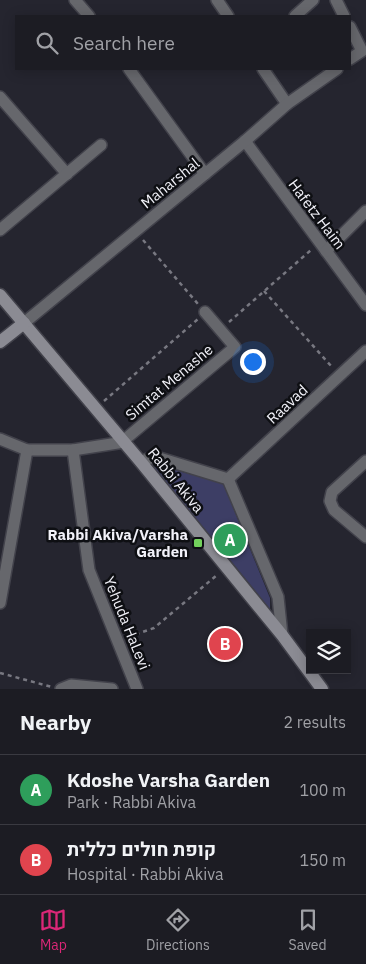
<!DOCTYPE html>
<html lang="en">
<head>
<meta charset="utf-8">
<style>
	body { margin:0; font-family:"IBM Plex Sans",Heebo,sans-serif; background:#292930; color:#f1f3f6 }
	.controls { position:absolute; right:15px; bottom:15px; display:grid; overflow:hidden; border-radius:0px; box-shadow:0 2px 12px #0003 }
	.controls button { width:45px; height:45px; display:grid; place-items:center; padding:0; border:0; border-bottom:1px solid #3a3a41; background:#1c1c23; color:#f1f3f6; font:25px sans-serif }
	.you { position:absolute; left:252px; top:361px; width:18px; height:18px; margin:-12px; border:4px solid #fff; border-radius:50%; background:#1a73e8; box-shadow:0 0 0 8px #1a73e833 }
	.badge { display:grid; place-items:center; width:32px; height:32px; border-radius:50%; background:#db2777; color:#fff; font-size:16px; font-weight:700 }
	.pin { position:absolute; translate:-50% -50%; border:2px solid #fff; box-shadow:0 1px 5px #0006 }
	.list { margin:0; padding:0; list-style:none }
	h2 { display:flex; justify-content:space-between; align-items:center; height:65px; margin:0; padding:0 20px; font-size:21px }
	h2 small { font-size:16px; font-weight:400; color:#a0a1a6 }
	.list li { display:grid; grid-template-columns:32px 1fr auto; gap:15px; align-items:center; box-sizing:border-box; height:70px; padding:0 20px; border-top:1px solid #3a3a41 }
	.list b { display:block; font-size:19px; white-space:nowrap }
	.list p { margin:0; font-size:16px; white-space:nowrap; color:#a0a1a6 }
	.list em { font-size:16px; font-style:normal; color:#a0a1a6 }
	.icon { flex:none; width:28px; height:28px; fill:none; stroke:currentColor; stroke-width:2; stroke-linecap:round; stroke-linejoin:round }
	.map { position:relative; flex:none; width:366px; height:689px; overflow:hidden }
	.search { position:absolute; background:#1c1c23; box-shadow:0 2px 12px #0003; left:15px; right:15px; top:15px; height:55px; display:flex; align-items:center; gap:12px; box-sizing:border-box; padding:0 18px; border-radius:0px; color:#a0a1a6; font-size:19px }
	.sheet { height:205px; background:#1c1c23 }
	nav { display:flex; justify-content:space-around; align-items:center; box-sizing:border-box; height:70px; border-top:1px solid #3a3a41; background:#1c1c23; font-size:14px; color:#a0a1a6 }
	nav a { display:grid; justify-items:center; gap:2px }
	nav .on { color:#db2777 }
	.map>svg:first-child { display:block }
</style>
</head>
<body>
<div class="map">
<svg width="366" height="689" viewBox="0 0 366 689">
	<rect width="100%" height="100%" fill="#25252f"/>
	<polygon fill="#3d3e65" points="154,467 164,467 223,483 270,598 270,609"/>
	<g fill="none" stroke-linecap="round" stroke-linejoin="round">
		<defs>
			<g id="street">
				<polyline points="75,0 89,16"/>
				<polyline points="217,0 228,16"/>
				<polyline points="336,0 344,16"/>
				<polyline points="295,16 313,0"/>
				<polyline points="350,27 362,51 350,59"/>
				<polyline points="129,69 205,174"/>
				<polyline points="263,69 287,104"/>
				<polyline points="0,97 67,174"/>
				<polyline points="245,141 366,305"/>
				<polyline points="0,230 101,145"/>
				<polyline points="326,251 366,211"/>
				<polyline points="24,323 245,141 287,104 337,69"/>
				<polyline points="0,439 27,450 73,450 124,442"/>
				<polyline points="123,441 235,347 205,312"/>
				<polyline points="73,450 89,570 137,689"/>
				<polyline points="140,461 156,457 228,479 278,597 282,635"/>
				<polyline points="366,461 332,492 330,501 334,510 366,537"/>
				<polyline points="228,479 366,351"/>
				<polyline points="0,603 27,450"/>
				<polyline points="61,689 71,685 112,689"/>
			</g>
			<g id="secondary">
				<polyline points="0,295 140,461 282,635 322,689"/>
				<polyline points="0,342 24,323"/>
			</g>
		</defs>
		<use href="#street" stroke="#42424b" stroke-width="14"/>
		<use href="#secondary" stroke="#42424b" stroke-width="15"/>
		<g stroke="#787881" stroke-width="2.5" stroke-dasharray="4 4" stroke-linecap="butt">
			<polyline points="143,240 198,304"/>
			<polyline points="264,291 332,367"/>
			<polyline points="229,322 311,250"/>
			<polyline points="104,401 198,319"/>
			<polyline points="128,637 154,628 217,575"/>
			<polyline points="0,673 52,687"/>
		</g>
		<use href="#street" stroke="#66676c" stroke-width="11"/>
		<use href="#secondary" stroke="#8b8b93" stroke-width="12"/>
	</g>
	<rect fill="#73d25d" stroke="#0e0f13" stroke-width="2" x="193" y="538" width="10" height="10" rx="2.5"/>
	<g text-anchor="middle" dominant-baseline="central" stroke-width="5" stroke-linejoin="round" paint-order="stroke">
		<g font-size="15" fill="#f2f2f9" stroke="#0e0f13">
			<text transform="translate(170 183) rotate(-39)">Maharshal</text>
			<text transform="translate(317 214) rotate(53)">Hafetz Haim</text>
			<text transform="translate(169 382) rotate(-40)">Simtat Menashe</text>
			<text transform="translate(287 404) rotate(-43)">Raavad</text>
			<text transform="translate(176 480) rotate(51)">Rabbi Akiva</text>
			<text transform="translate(127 623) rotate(68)">Yehuda HaLevi</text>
		</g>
		<g font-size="15" font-weight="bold" fill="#f2f2f9" stroke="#0e0f13" text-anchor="end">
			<text x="188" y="534">Rabbi Akiva/Varsha<tspan x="188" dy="17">Garden</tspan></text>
		</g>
	</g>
</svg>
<div class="controls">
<button><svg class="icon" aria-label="layers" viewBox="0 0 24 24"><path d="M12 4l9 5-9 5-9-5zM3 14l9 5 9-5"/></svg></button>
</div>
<div class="you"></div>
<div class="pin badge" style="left:230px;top:540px;background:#2e9e5b">A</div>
<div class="pin badge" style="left:225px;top:644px;background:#e0444e">B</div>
<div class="search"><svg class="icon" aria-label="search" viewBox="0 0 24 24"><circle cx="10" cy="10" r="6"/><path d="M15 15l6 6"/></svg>Search here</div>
</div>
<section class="sheet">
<h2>Nearby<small>2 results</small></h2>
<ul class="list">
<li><span class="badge" style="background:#2e9e5b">A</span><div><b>Kdoshe Varsha Garden</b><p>Park · Rabbi Akiva</p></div><em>100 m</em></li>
<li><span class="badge" style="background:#e0444e">B</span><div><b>קופת חולים כללית</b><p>Hospital · Rabbi Akiva</p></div><em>150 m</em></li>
</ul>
</section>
<nav>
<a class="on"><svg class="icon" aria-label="map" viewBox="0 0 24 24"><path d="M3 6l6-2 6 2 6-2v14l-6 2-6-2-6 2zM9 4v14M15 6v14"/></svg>Map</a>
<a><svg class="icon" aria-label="directions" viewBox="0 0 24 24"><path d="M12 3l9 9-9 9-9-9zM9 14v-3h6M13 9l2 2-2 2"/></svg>Directions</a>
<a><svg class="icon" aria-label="saved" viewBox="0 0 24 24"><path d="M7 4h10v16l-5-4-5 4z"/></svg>Saved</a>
</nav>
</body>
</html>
